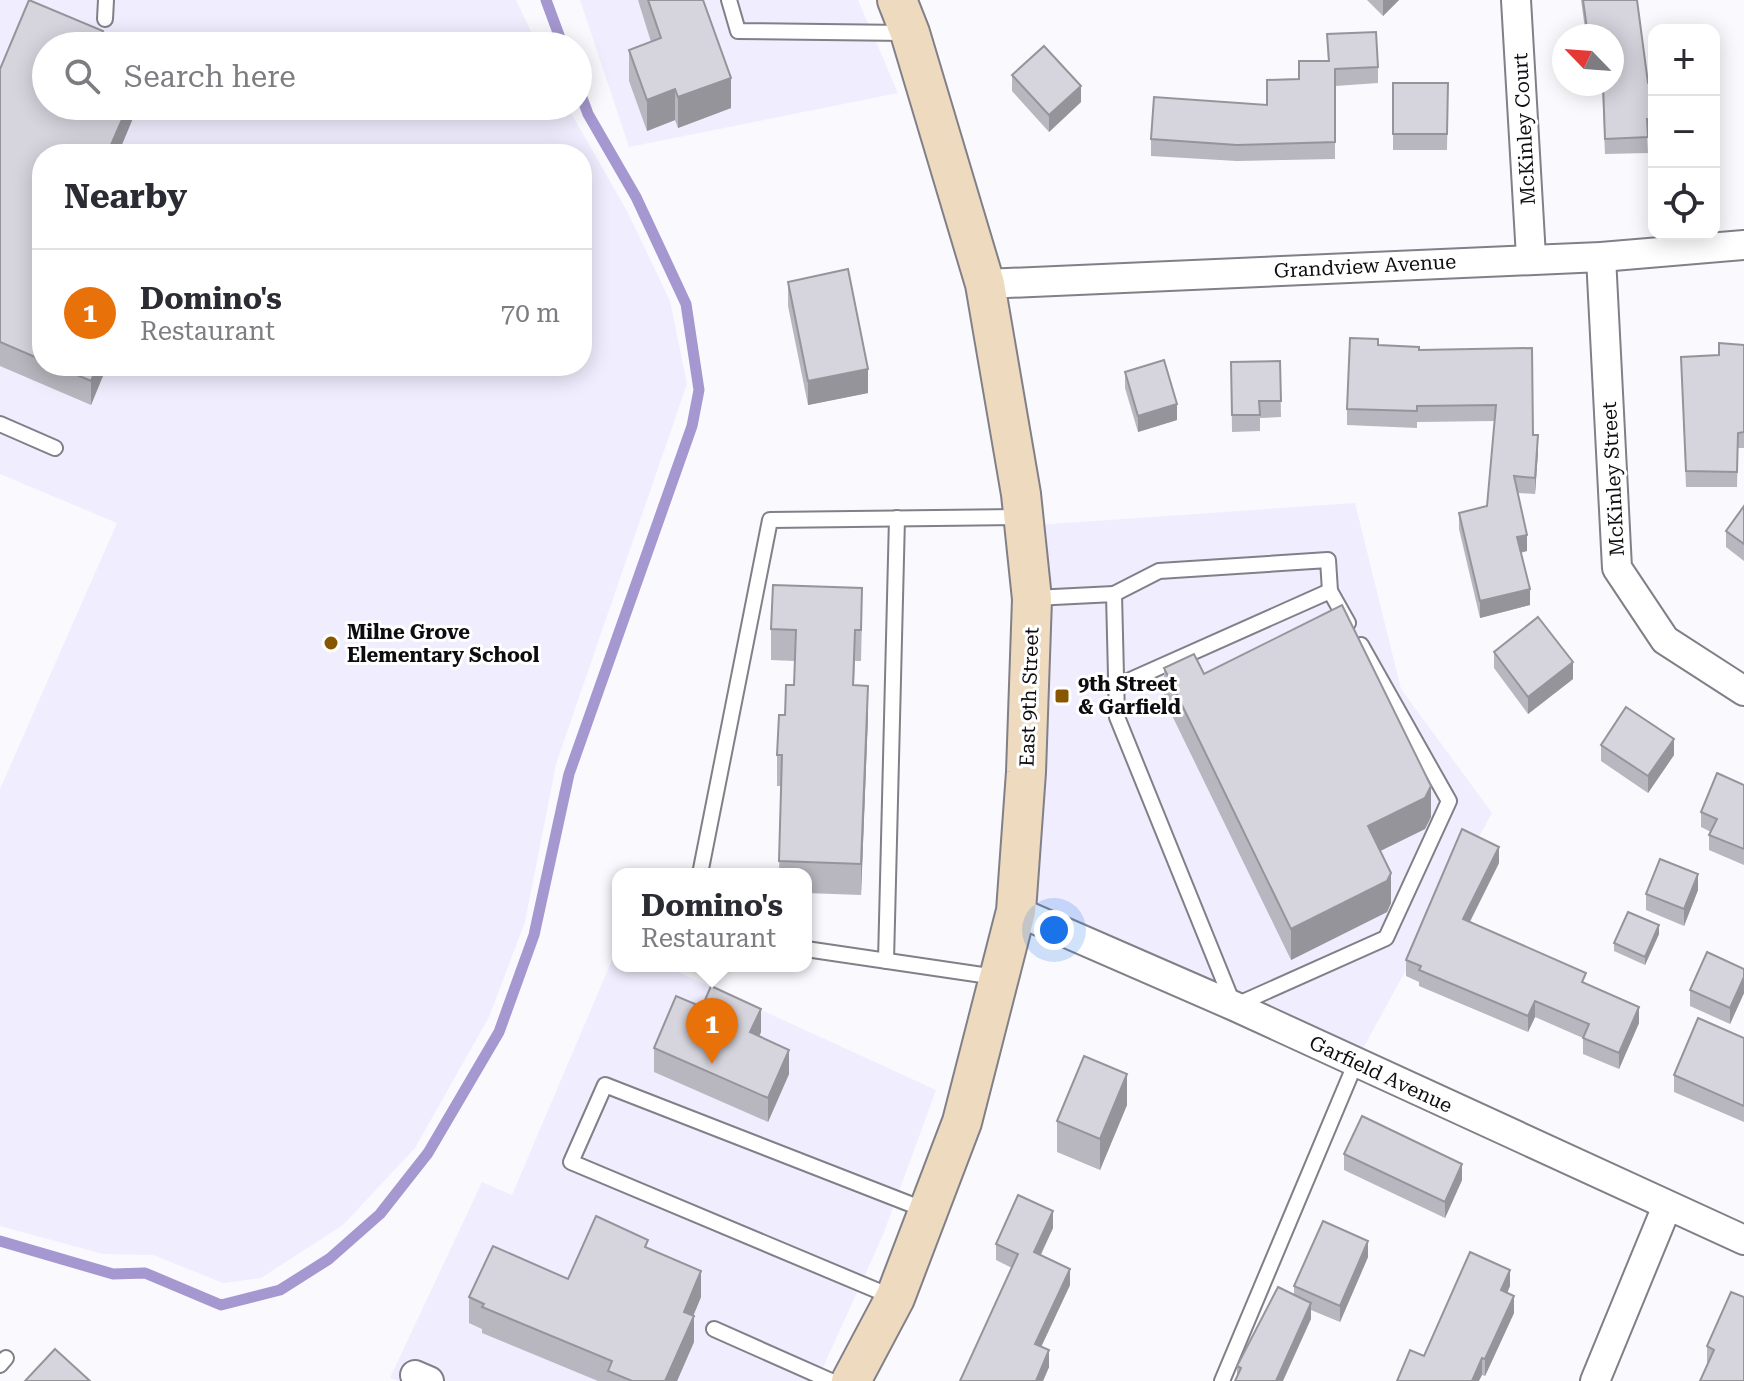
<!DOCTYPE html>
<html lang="en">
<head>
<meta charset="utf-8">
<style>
	body { margin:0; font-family:"Roboto Serif",serif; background:#f7f7f7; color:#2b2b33 }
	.controls { position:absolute; right:24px; top:24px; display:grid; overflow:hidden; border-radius:16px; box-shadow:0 4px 20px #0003 }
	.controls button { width:72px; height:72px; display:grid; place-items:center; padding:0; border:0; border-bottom:2px solid #e1e1e2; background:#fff; color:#2b2b33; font:40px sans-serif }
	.compass { position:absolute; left:1552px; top:24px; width:72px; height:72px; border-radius:50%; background:#fff; box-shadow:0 4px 20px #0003; rotate:295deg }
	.you { position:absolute; left:1054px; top:930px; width:28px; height:28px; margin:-20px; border:6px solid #fff; border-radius:50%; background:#1a73e8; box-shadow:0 0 0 12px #1a73e833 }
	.badge { display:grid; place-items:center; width:52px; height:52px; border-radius:50%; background:#895600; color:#fff; font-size:26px; font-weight:700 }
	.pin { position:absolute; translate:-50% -66px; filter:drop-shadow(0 2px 4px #0008) }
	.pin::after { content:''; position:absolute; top:42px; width:28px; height:24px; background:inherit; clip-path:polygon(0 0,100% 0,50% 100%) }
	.popup { position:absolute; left:612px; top:868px; width:200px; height:104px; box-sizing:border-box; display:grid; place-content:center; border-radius:16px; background:#fff; filter:drop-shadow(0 2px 6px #0005); font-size:26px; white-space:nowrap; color:#7c7c81 }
	.popup b { font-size:30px; color:#2b2b33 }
	.popup::after { content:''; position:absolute; left:50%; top:100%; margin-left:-16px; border:16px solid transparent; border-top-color:#fff }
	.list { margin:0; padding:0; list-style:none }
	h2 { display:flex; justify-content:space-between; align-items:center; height:104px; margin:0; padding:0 32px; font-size:34px }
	h2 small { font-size:26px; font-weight:400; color:#7c7c81 }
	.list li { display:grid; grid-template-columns:52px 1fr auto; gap:24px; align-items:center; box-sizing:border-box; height:128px; padding:0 32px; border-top:2px solid #e1e1e2 }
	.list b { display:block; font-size:30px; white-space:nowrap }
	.list p { margin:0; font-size:26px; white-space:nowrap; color:#7c7c81 }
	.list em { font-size:26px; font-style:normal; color:#7c7c81 }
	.icon { flex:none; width:44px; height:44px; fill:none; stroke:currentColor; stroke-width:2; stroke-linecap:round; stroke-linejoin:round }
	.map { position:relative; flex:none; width:1744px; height:1381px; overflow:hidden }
	.search { position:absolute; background:#fff; box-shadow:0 4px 20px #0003; left:32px; top:32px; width:560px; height:88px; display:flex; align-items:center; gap:20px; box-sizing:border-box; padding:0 28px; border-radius:44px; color:#7c7c81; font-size:30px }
	.panel { position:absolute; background:#fff; box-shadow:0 4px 20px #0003; left:32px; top:144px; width:560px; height:232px; border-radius:32px }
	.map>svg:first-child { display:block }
</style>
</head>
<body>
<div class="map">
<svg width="1744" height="1381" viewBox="0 0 1744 1381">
	<rect width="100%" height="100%" fill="#faf9fe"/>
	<g fill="#f0edfe" fill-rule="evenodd">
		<path d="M0,0H516L538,46H46V106H567L628,213L670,301L687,384L556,764L525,922L489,1017L415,1148L343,1225L261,1278L223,1283L153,1255L103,1254L0,1226V789L117,523L0,474ZM42,154H582V366H42Z"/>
		<polygon points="580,0 858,0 898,93 629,147"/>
		<polygon points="1355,503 1401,689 1492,813 1360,1054 1027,897 1036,525"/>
		<polygon points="618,946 618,966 665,966 936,1090 883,1235 820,1374 816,1381 399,1381 390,1378 482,1182 512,1195"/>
	</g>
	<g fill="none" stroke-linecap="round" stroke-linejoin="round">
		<g stroke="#a597cf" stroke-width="11">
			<polyline points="546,0 563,46"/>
			<polyline points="0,1241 113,1274 145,1273 221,1305 280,1290 329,1259 380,1214 428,1153 499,1032 534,935 569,774 692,426 699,390 686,304 636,197 588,114 578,87"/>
		</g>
		<defs>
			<g id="lane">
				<polyline points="729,0 738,31 906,33"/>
				<polyline points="105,19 106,0"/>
				<polyline points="0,424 55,448"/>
				<polyline points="1114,594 1159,571 1328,560 1330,591 1348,623"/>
				<polyline points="1034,598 1114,594 1117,717 1234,1006 1386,938 1449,801 1361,645"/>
				<polyline points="1117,686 1330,591"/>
				<polyline points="700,874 770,520 1020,517"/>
				<polyline points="806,949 996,977"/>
				<polyline points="886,961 897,518"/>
				<polyline points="895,1298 571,1162 605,1085 928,1211"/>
				<polyline points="714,1329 831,1381"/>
				<polyline points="0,1365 6,1358"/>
				<polyline points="1222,1381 1356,1062"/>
			</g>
			<g id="street">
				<polyline points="1516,0 1531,257"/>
				<polyline points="1601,257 1617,568 1665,640 1744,691"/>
				<polyline points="985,284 1601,257 1744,245"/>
				<polyline points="1016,911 1234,1006 1744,1240"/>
				<polyline points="415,1375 429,1381"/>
				<polyline points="1595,1381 1667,1206"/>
			</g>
			<polyline id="secondary" points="851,1381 895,1298 962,1122 1016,911 1026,772 1032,599 1021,494 985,284 910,33 897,0"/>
		</defs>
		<use href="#lane" stroke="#817f87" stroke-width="18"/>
		<use href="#street" stroke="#817f87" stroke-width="32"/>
		<use href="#secondary" stroke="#817f87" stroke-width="42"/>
		<use href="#lane" stroke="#fff" stroke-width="14"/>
		<use href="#street" stroke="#fff" stroke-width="28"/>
		<use href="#secondary" stroke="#eedabe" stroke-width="38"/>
	</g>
	<g fill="#b8b6be">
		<polygon points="638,0 703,0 731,108 678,128 675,120 647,131 629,81 629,50 651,42"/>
		<polygon points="1367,0 1399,0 1383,16"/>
		<polygon points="1581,0 1637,0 1648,83 1654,84 1654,134 1647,134 1648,153 1605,154 1602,84 1612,36 1586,36"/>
		<polygon points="1327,34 1378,67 1378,83 1335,86 1335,159 1237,161 1151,156 1151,139 1267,105 1328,61"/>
		<polygon points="103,46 46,106 138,106 118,154 42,154 42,366 107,366 91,405 0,366 0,69"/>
		<polygon points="1012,75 1081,102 1049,132 1012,91"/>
		<polygon points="1393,83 1448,83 1447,150 1393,150"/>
		<polygon points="788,282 868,393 808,405 788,306"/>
		<polygon points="1378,345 1419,350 1532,348 1533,435 1538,452 1535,494 1518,493 1527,551 1521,553 1530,605 1480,618 1459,529 1459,513 1487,506 1495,421 1417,422 1417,428 1347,425 1347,409"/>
		<polygon points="1744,345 1744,448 1738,448 1737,487 1686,487 1681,357 1719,355"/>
		<polygon points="1280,361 1281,417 1260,418 1260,431 1232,432 1231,362"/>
		<polygon points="1125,372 1177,420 1138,432 1125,388"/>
		<polygon points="1744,506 1744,561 1726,547 1726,531"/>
		<polygon points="862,619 861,661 855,661 854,685 868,716 861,895 806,893 806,874 779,874 781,786 777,786 777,755 785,715 794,685 795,661 771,660 771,629"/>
		<polygon points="1494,652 1573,679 1528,714 1494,668"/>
		<polygon points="1164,668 1204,674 1431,817 1425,829 1380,851 1391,903 1387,912 1291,960 1164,699"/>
		<polygon points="1601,745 1674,755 1648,793 1601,761"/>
		<polygon points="1744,785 1744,865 1709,850 1709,835 1711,832 1701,827 1701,812"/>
		<polygon points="1499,863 1470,922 1586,984 1639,1023 1619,1069 1583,1054 1583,1038 1535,1017 1528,1032 1419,986 1419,982 1406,976 1406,960"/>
		<polygon points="1698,890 1684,926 1646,910 1646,894"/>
		<polygon points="1659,934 1645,965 1614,951 1614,943"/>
		<polygon points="1744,969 1744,993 1730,1024 1690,1006 1690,990"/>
		<polygon points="761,1032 759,1037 789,1074 768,1122 654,1072 654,1048"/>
		<polygon points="1744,1038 1744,1122 1674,1092 1674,1075"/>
		<polygon points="1127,1105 1100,1170 1057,1152 1057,1121"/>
		<polygon points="1344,1154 1462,1180 1445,1218 1344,1170"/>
		<polygon points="1053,1228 1041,1255 1070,1285 1041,1347 1049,1367 1043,1381 1012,1268 996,1260 996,1244"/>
		<polygon points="648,1248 701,1297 693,1316 694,1342 677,1381 598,1381 482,1333 482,1329 469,1323 469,1297 568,1279"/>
		<polygon points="1368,1257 1340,1322 1311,1310 1311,1319 1237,1376 1237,1366 1294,1295 1294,1286"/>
		<polygon points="1510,1286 1507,1293 1514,1313 1485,1376 1424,1356"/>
		<polygon points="1744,1297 1707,1365 1707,1346"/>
	</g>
	<g fill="#96949b">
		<polygon points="1383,0 1399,0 1383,16"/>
		<polygon points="103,31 103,46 97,46"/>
		<polygon points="731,78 731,108 678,128 678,97"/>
		<polygon points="1081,86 1081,102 1049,132 1049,115"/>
		<polygon points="675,89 675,120 647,131 647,100"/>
		<polygon points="128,106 138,106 118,154 107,154"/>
		<polygon points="97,366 107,366 91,405 91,381"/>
		<polygon points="868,369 868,393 808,405 808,381"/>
		<polygon points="1177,404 1177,420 1138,432 1138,416"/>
		<polygon points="1538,435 1538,452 1535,494 1535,478"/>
		<polygon points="1527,535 1527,551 1517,553 1517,537"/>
		<polygon points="1530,589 1530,605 1480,618 1480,601"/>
		<polygon points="1573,662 1573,679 1528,714 1528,697"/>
		<polygon points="868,686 868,716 861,895 861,864"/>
		<polygon points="1674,739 1674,755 1648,793 1648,776"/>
		<polygon points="1431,786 1431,817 1425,829 1368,857 1368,826"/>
		<polygon points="1499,847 1499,863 1463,935 1463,919"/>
		<polygon points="1391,873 1391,903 1387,912 1291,960 1291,929"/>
		<polygon points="1698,874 1698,890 1684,926 1684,909"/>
		<polygon points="1659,925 1659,934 1645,965 1645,957"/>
		<polygon points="1744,977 1744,993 1730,1024 1730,1008"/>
		<polygon points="1535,1001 1535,1017 1528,1032 1528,1016"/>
		<polygon points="1639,1007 1639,1023 1619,1069 1619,1053"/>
		<polygon points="761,1009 761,1032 750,1056 750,1032"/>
		<polygon points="789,1050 789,1074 768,1122 768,1098"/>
		<polygon points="1127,1074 1127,1105 1100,1170 1100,1139"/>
		<polygon points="1462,1164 1462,1180 1445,1218 1445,1202"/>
		<polygon points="1053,1211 1053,1228 1034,1268 1034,1252"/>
		<polygon points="1368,1241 1368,1257 1340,1322 1340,1306"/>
		<polygon points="1070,1269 1070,1285 1035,1360 1035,1344"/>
		<polygon points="1510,1270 1510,1286 1501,1307 1501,1290"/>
		<polygon points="701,1271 701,1297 684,1338 684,1312"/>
		<polygon points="1514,1296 1514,1313 1485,1376 1485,1359"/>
		<polygon points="1311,1303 1311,1319 1283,1381 1276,1381"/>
		<polygon points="694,1316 694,1342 677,1381 665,1381"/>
		<polygon points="1049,1350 1049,1367 1043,1381 1036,1381"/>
		<polygon points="1482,1358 1482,1375 1479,1381 1472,1381"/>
	</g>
	<g fill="#d6d4dd" stroke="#96949b" stroke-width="2">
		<polygon points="29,0 103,31 97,46 46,46 46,106 128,106 107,154 42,154 42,360 0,342 0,69"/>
		<polygon points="648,0 703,0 731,78 678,97 675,89 647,100 629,50 661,38"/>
		<polygon points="1583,0 1637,0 1648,83 1654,84 1654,119 1647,119 1648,137 1605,139 1603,84 1612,84 1612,36 1588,36"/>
		<polygon points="1376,32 1378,67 1335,69 1335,142 1237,145 1151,139 1154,97 1267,105 1267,80 1299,79 1299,61 1329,61 1327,34"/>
		<polygon points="1044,46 1081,86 1049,115 1012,75"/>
		<polygon points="1393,83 1448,83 1447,134 1393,134"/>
		<polygon points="848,269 868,369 808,381 788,282"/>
		<polygon points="1350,338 1378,339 1378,345 1419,347 1419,350 1532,348 1533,435 1538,435 1535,478 1514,476 1527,535 1517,537 1530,589 1480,601 1459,513 1487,506 1496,405 1417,406 1417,411 1347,409"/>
		<polygon points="1719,343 1744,345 1744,432 1738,433 1737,472 1686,471 1681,357 1719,355"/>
		<polygon points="1164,360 1177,404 1138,416 1125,372"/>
		<polygon points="1280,361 1281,401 1259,401 1260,415 1232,415 1231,362"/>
		<polygon points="56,366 97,366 91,381"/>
		<polygon points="1744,506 1744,544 1726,531"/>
		<polygon points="773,585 862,588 861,630 855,630 853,685 868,686 861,864 779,861 782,755 777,755 779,715 785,715 786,685 794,685 796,630 771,629"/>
		<polygon points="1342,605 1431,786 1425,798 1368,826 1391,873 1387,881 1291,929 1164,668 1194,654 1204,674"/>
		<polygon points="1538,617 1573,662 1528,697 1494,652"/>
		<polygon points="1626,707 1674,739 1648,776 1601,745"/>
		<polygon points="1717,773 1744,785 1744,849 1709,835 1717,819 1701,812"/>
		<polygon points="1462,829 1499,847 1463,919 1586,973 1582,982 1639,1007 1619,1053 1583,1038 1589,1024 1535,1001 1528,1016 1419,970 1421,966 1406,960"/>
		<polygon points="1660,859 1698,874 1684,909 1646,894"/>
		<polygon points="1628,912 1659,925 1645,957 1614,943"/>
		<polygon points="1707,952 1744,969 1744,977 1730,1008 1690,990"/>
		<polygon points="711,986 761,1009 750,1032 789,1050 768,1098 654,1048 676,996 702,1007"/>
		<polygon points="1698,1018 1744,1038 1744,1106 1674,1075"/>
		<polygon points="1084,1056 1127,1074 1100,1139 1057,1121"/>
		<polygon points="1362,1116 1462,1164 1445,1202 1344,1154"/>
		<polygon points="1018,1195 1053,1211 1034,1252 1070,1269 1035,1344 1049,1350 1036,1381 960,1381 1018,1254 996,1244"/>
		<polygon points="596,1216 648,1240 645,1247 701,1271 684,1312 694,1316 665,1381 632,1381 608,1371 612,1361 482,1307 484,1304 469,1297 493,1246 568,1279"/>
		<polygon points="1323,1221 1368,1241 1340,1306 1294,1286"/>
		<polygon points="1470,1252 1510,1270 1501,1290 1514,1296 1485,1359 1482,1358 1472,1381 1397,1381 1410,1350 1424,1356"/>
		<polygon points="1278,1287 1311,1303 1276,1381 1235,1381 1241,1368 1237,1366"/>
		<polygon points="1731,1292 1744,1297 1744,1381 1700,1381 1714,1350 1707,1346"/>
		<polygon points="55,1349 90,1381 25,1381"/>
	</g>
	<g fill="#895600" stroke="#fff" stroke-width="3">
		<circle cx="331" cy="643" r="8"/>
		<rect x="1054" y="688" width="16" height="16" rx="4"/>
	</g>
	<g text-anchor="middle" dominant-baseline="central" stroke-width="6" stroke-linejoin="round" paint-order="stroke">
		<g font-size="20" fill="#0d0d10" stroke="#fff">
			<text transform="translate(1524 129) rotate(-93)">McKinley Court</text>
			<text transform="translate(1365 266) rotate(-3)">Grandview Avenue</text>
			<text transform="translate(1613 479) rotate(-93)">McKinley Street</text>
			<text transform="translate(1029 697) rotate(-88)">East 9th Street</text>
			<text transform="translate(1381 1074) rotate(25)">Garfield Avenue</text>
		</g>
		<g font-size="20" font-weight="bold" fill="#0d0d10" stroke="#fff" text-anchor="start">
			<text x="347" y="632">Milne Grove<tspan x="347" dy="23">Elementary School</tspan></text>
			<text x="1078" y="684">9th Street<tspan x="1078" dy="23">&amp; Garfield</tspan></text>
		</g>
	</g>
</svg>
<div class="controls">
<button>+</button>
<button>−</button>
<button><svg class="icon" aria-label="locate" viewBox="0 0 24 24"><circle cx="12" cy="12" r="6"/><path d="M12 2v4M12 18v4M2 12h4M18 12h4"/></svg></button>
</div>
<svg class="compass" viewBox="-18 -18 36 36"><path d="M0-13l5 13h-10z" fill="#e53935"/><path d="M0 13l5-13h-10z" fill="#7c7c81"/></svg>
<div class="you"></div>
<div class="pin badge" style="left:712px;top:1064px;background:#e8710a">1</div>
<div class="popup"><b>Domino's</b>Restaurant</div>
<div class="search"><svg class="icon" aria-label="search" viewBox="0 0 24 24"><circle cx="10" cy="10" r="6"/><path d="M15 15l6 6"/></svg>Search here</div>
<section class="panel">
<h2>Nearby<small></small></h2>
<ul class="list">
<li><span class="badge" style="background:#e8710a">1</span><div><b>Domino's</b><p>Restaurant</p></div><em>70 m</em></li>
</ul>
</section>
</div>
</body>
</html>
